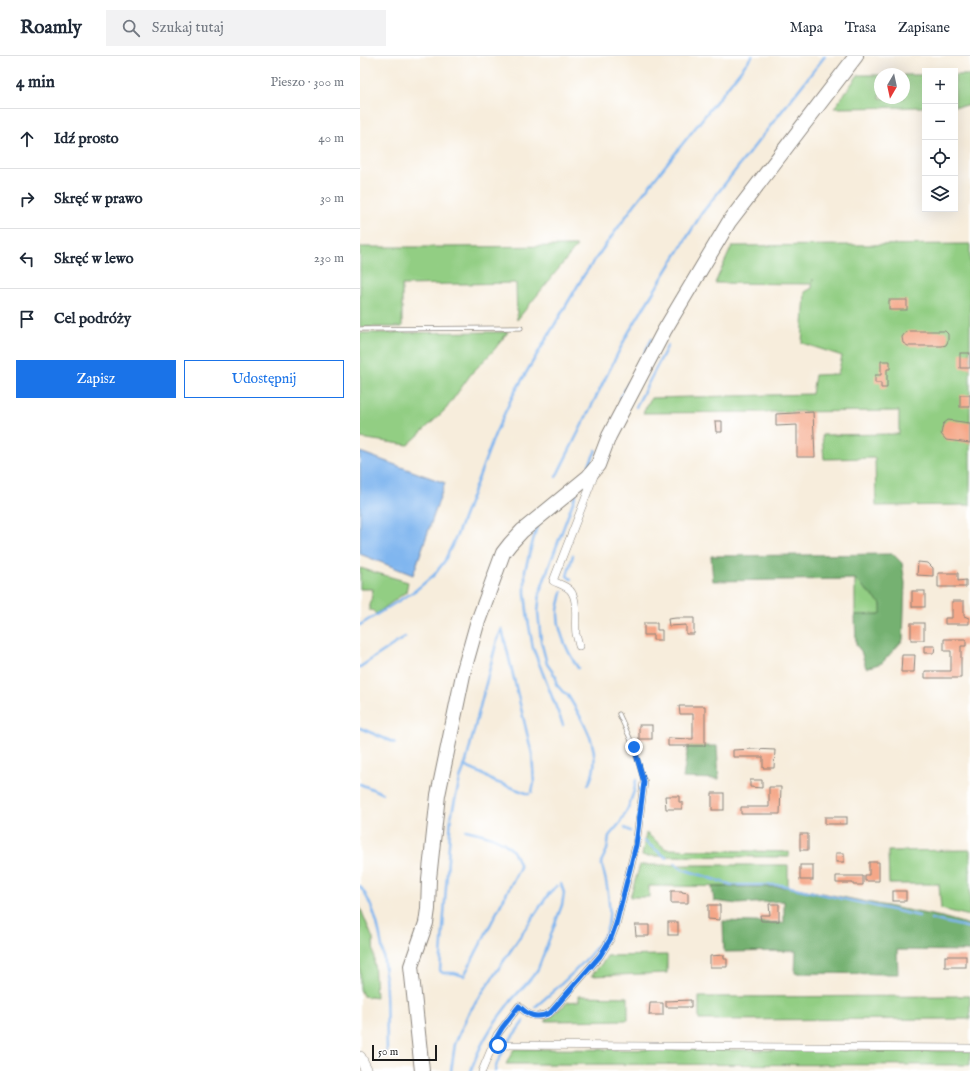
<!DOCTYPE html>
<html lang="pl">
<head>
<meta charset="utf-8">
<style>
	body { margin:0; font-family:"IM FELL English",serif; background:#f2f2f3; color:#1f2937 }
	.controls { position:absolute; right:12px; top:12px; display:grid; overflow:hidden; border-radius:0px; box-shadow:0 4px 16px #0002 }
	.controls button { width:36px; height:36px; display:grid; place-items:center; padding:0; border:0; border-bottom:1px solid #e0e1e3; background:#fff; color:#1f2937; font:20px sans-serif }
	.compass { position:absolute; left:514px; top:12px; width:36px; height:36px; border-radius:50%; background:#fff; box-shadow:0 4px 16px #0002; rotate:189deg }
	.scale { position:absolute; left:12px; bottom:10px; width:65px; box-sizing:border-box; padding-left:4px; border:2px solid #1c1c1c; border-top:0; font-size:11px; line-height:14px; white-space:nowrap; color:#1c1c1c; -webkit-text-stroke:3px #fff; paint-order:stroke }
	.stop { position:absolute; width:12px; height:12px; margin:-9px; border:3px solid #1a73e8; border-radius:50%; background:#fff }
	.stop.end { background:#1a73e8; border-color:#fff; box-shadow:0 1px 4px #0008 }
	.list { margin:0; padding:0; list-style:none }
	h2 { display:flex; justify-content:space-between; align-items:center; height:52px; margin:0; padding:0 16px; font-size:17px }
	h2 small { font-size:13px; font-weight:400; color:#747a83 }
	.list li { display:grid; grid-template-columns:26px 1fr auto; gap:12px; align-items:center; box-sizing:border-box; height:60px; padding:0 16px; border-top:1px solid #e0e1e3 }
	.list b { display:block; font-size:15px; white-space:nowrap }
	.list em { font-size:13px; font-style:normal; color:#747a83 }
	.actions { display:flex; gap:8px; padding:12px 16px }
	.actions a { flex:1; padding:9px 0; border:1px solid #1a73e8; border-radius:0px; text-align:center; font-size:14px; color:#1a73e8 }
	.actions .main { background:#1a73e8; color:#fff }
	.icon { flex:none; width:22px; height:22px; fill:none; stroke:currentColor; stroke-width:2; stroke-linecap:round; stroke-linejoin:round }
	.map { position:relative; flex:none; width:610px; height:1015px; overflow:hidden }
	header { display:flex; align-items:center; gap:24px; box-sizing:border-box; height:56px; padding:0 20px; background:#fff; border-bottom:1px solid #e0e1e3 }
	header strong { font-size:19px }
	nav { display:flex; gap:22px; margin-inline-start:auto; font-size:14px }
	.search { width:280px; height:36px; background:#f2f2f3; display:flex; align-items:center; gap:10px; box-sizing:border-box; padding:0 14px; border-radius:0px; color:#747a83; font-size:15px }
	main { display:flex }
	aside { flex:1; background:#fff }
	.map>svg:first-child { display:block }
</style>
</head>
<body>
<header>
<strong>Roamly</strong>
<div class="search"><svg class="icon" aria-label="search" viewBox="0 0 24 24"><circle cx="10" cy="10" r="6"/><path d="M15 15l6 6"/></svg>Szukaj tutaj</div>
<nav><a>Mapa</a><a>Trasa</a><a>Zapisane</a></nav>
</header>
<main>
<aside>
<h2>4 min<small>Pieszo · 300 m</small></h2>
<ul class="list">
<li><svg class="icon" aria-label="ahead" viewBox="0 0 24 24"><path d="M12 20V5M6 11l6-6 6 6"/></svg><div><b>Idź prosto</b></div><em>40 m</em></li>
<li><svg class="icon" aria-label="right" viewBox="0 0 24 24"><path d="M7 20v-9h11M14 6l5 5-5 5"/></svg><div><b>Skręć w prawo</b></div><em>30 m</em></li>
<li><svg class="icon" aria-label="left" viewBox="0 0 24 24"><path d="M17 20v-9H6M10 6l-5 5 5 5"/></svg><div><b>Skręć w lewo</b></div><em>230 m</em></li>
<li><svg class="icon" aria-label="arrive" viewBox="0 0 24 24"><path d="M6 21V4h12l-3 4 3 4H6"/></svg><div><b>Cel podróży</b></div></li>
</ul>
<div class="actions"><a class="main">Zapisz</a><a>Udostępnij</a></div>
</aside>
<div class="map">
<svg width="610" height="1015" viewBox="0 0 610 1015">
	<rect width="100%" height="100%" fill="#fff"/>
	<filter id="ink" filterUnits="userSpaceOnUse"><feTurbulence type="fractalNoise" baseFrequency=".025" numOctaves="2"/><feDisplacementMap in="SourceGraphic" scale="8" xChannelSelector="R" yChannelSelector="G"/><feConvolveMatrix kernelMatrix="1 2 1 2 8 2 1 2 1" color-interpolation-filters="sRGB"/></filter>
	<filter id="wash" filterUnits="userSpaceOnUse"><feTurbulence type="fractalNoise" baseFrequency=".012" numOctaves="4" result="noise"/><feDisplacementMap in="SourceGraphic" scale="16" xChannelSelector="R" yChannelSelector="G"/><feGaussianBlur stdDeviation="0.9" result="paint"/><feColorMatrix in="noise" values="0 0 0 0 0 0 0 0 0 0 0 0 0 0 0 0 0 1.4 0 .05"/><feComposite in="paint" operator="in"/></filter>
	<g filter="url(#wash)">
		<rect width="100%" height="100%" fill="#f7eddc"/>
		<g fill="#92ce83" stroke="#577550">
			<polygon points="498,19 520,19 520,42 544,42 544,19 565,19 565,51 474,52"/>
			<rect x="595" y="19" width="15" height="31"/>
			<polygon points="610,188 610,449 516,450 515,402 464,403 462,379 539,378 539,355 283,357 291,342 452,338 455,319 478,318 482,300 442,287 445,236 452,232 453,223 452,228 355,227 372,190"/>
			<polygon points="217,190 157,264 156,227 42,229 42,271 0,271 0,191 83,191"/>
			<polygon points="148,276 134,294 111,318 86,353 48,389 0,382 0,277"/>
			<polygon points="0,512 48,526 46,536 16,558 12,554 9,555 13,533 0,533"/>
			<polygon points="495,523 521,548 522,558 495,559"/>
			<polygon points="286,777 306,793 429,796 429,801 282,800"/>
			<polygon points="610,794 610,860 581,853 579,828 529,828 528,795"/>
			<polygon points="280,809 428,809 428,831 289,830 289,841 270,841"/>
			<polygon points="0,851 13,883 16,942 3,940 0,933"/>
			<polygon points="307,899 307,917 231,920 244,905 247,900"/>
			<polygon points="219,940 268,941 268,964 185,965 208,946 219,945"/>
			<polygon points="610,940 610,963 339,964 339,941"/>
			<polygon points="154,993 610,995 610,1009 146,1008"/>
		</g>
		<g fill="#75b171" stroke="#486646">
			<polygon points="533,498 542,507 545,527 543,584 522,607 506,612 501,595 496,589 495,559 521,558 521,548 495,523 353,525 351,500"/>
			<polygon points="328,690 357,690 359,723 323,722"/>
			<polygon points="352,831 431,831 582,861 610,869 610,895 537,894 538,918 435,917 436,895 364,896 363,865 424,867 424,845 377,848 354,845"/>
		</g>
		<polygon fill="#80b6ef" stroke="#4e6986" points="0,396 85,427 53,519 0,498"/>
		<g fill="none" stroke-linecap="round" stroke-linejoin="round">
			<g stroke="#80b6ef" stroke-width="2.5">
				<polyline points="279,307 292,283"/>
				<polyline points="260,343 269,326"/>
				<polyline points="276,351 308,289"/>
				<polyline points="229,409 236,394"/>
				<polyline points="196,421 267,279 342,157 465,0"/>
				<path d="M216,438L188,513L180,536L178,556L181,585L187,608L196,621V628L203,636L207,638C223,665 246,697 228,729"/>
				<polyline points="177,470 165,514 165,537 168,564 173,592 203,669"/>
				<polyline points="211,523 207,520 213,499"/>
				<path d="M202,536C201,542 199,548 198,554C197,575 207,595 218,612"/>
				<polyline points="0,569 56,534 74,519 84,506 97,479 135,378 153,339 224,219 275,148 392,0"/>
				<polyline points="142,573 172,698 174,727 172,736"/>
				<polyline points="0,611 45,581"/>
				<polyline points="0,672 35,687"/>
				<polyline points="104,710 122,718 133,725 169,738"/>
				<polyline points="0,728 22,737"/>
				<polyline points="265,772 270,775"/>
				<path d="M106,774C120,777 142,782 152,794C156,799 158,805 160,811L104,920L94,917H83L80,915L91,761L100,723L106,706L137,584L142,573"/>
				<polyline points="284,785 307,802"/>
				<polyline points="315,807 322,813 372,829 421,829 559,860"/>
				<path d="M0,830C30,872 26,945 27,995"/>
				<polyline points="571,863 610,872"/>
				<path d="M175,951C194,935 243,893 248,869C252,848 247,826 241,806L247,794L249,780L260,767L268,752L274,735L276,724"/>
				<polyline points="149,985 164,965"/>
				<polyline points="91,1015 95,988 108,958 190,836 197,830"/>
				<path d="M111,1015C119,989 133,967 150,946C160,934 170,925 178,913L202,849L204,837L201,828"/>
				<polyline points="135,1015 137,1007 144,994"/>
			</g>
		</g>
		<g id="blocks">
			<g fill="#f5a788">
				<rect x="529" y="244" width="18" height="10"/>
				<polygon points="549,275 585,275 588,278 588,285 586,289 582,290 548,290 543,287 542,281 545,277"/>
				<rect x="600" y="297" width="10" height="15"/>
				<polygon points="521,305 530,305 530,313 527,313 527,332 521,332 521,327 515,327 515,319 521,319"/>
				<rect x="600" y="339" width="10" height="12"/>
				<polygon points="453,356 455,401 437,401 437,369 416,370 416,358"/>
				<polygon points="588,364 610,367 610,387 586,384 581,378 583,368"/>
				<polygon points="355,365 362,365 362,376 356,376"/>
				<polygon points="558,506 568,507 573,512 573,520 557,519"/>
				<polygon points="578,517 598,517 598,525 606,524 606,531 578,531"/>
				<rect x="552" y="535" width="13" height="16"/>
				<polygon points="592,545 604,545 604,560 609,562 609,568 585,568 585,562 592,562"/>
				<polygon points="316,562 334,562 334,578 326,578 326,569 309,570 308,563"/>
				<polygon points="284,567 297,567 297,574 302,574 302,584 293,584 293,579 284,579"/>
				<rect x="551" y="567" width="13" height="17"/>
				<polygon points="584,583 606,583 606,590 601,590 601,622 565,622 565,615 591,615 591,595 584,595"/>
				<polygon points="564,590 575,590 574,597 564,597"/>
				<polygon points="542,599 555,599 554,616 541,616"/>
				<polygon points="319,650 345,650 345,690 308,690 308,682 333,683 333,658 320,658"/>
				<rect x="279" y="669" width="13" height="14"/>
				<polygon points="393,693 415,694 414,712 403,712 403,701 373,701 373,694"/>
				<polygon points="390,724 402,724 402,732 390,731"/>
				<polygon points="409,731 421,731 420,758 381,758 381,751 409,751"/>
				<rect x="352" y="737" width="12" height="17"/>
				<polygon points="305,740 319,740 319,746 322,746 322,753 306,753"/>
				<rect x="465" y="761" width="22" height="7"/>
				<rect x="440" y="778" width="8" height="16"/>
				<rect x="476" y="797" width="8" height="9"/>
				<polygon points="509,806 519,806 519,825 505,825 505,819 509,819"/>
				<rect x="440" y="809" width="13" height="15"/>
				<polygon points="476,820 503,820 503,829 493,829 493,827 476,827"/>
				<polygon points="311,835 322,835 322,836 328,837 328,847 311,847"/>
				<rect x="533" y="835" width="13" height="10"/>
				<polygon points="409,848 419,848 419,865 401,865 400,859 410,859"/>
				<polygon points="348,849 360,849 360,864 348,863"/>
				<rect x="308" y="866" width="10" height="13"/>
				<polygon points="275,869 289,869 289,880 276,880"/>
				<polygon points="364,899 364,903 367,903 367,911 350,911 350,900"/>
				<rect x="585" y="900" width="21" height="11"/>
				<polygon points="331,944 331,951 306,951 306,945"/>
				<polygon points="290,947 303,947 303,959 289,959"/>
			</g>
		</g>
	</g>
	<g filter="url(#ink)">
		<use href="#blocks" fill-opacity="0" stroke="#8a847c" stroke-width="1"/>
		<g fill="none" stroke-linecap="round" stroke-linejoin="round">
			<defs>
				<g id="lane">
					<polyline points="0,273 161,272"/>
					<polyline points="259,658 274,691 284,726"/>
				</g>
				<g id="street">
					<path d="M219,590C218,586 217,582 216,578C214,565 219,544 210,534C205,529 199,528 193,525L234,420"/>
					<polyline points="132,989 610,992"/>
					<path d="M122,1015L137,979L159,950C169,960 176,963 190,957L240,900L251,882L256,869L276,789L284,726"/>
				</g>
				<polyline id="secondary" points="0,1001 7,1015"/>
				<polyline id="highway" points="62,1015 51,910 66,867 68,853 69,823 78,739 104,614 117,568 143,497 150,488 162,475 228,421 238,409 249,380 304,275 369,166 496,0"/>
			</defs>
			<use href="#lane" stroke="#8a847c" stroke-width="5"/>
			<use href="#street" stroke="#8a847c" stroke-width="8"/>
			<use href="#secondary" stroke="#8a847c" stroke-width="12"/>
			<use href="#highway" stroke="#8a847c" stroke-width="16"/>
			<use href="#lane" stroke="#fff" stroke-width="3.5"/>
			<use href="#street" stroke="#fff" stroke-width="7"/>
			<use href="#secondary" stroke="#fff" stroke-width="11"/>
			<use href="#highway" stroke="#fff" stroke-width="14"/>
		</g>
	</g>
	<g fill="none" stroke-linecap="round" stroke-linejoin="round" filter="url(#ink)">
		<path stroke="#1a73e8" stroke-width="5" d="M138,989H132L142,972L159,950C169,960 176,963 190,957L240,900L251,882L256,868L276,789L284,726L274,691"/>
	</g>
</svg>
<div class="controls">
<button>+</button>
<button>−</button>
<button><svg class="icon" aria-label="locate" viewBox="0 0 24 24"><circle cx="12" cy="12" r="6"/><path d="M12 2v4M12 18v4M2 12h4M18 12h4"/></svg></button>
<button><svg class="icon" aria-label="layers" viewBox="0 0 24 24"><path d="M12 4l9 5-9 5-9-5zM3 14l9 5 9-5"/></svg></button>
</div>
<svg class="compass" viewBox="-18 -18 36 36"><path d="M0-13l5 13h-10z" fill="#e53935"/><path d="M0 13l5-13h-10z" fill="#747a83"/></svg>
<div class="scale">50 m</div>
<div class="stop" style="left:138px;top:989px"></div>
<div class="stop end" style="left:274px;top:691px"></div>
</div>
</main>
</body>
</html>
